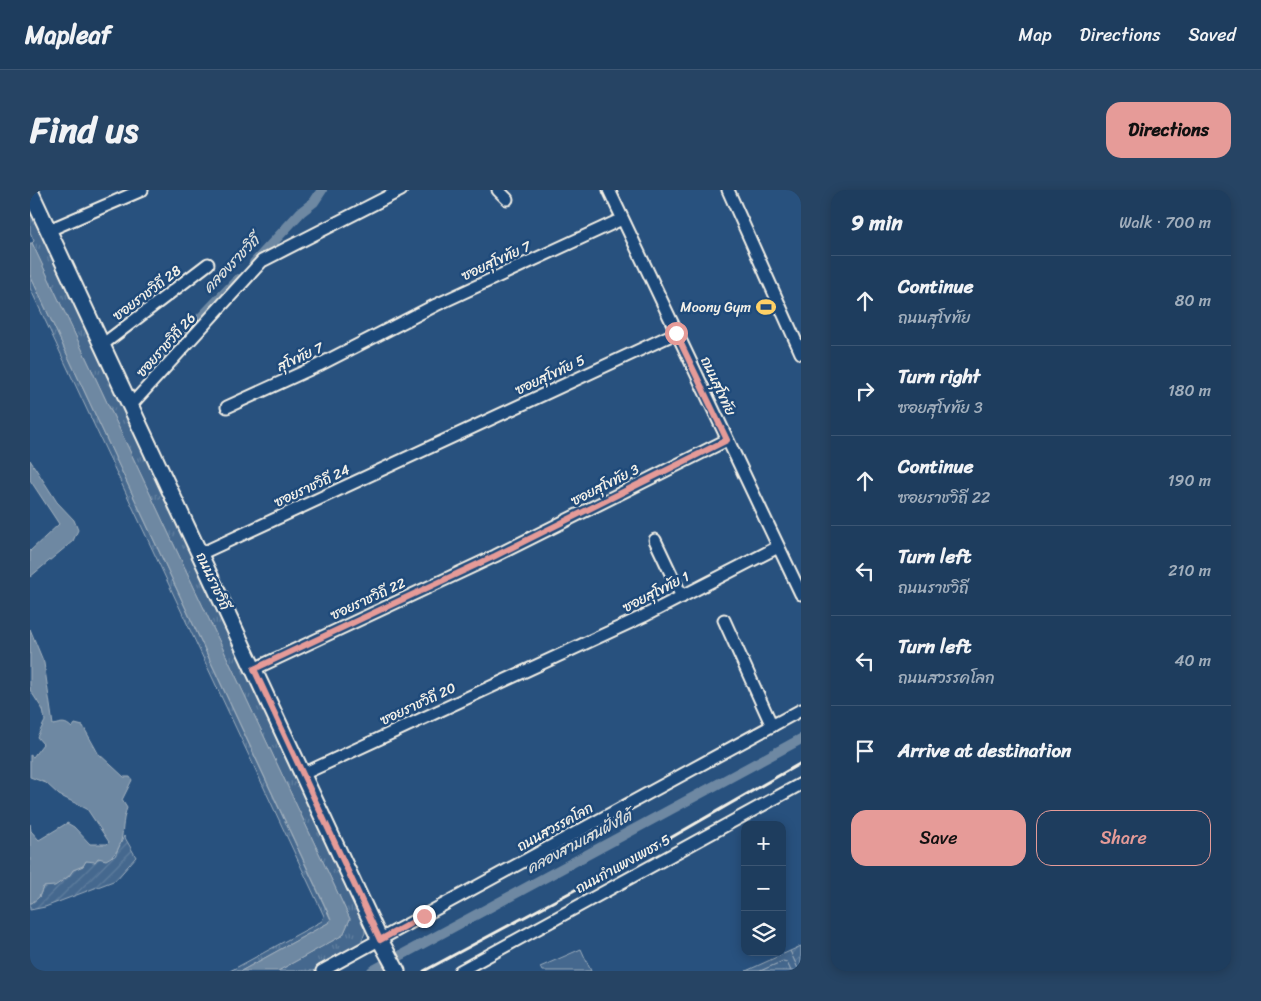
<!DOCTYPE html>
<html lang="en">
<head>
<meta charset="utf-8">
<style>
	body { margin:0; font-family:Sriracha,"Playpen Sans Thai",sans-serif; background:#264464; color:#f1f3f6 }
	.controls { position:absolute; right:15px; bottom:15px; display:grid; overflow:hidden; border-radius:10px; box-shadow:0 2px 12px #0003 }
	.controls button { width:45px; height:45px; display:grid; place-items:center; padding:0; border:0; border-bottom:1px solid #3c5673; background:#1e3d5e; color:#f1f3f6; font:25px sans-serif }
	.stop { position:absolute; width:15px; height:15px; margin:-11px; border:4px solid #e69b98; border-radius:50%; background:#fff }
	.stop.end { background:#e69b98; border-color:#fff; box-shadow:0 1px 5px #0008 }
	.list { margin:0; padding:0; list-style:none }
	h2 { display:flex; justify-content:space-between; align-items:center; height:65px; margin:0; padding:0 20px; font-size:21px }
	h2 small { font-size:16px; font-weight:400; color:#a1aebc }
	.list li { display:grid; grid-template-columns:32px 1fr auto; gap:15px; align-items:center; box-sizing:border-box; height:90px; padding:0 20px; border-top:1px solid #3c5673 }
	.list b { display:block; font-size:19px; white-space:nowrap }
	.list p { margin:0; font-size:16px; white-space:nowrap; color:#a1aebc }
	.list em { font-size:16px; font-style:normal; color:#a1aebc }
	.actions { display:flex; gap:10px; padding:15px 20px }
	.actions a { flex:1; padding:11px 0; border:1px solid #e69b98; border-radius:15px; text-align:center; font-size:18px; color:#e69b98 }
	.actions .main { background:#e69b98; color:#111 }
	.icon { flex:none; width:28px; height:28px; fill:none; stroke:currentColor; stroke-width:2; stroke-linecap:round; stroke-linejoin:round }
	.map { position:relative; flex:none; width:771px; height:781px; overflow:hidden; border-radius:15px }
	header { display:flex; align-items:center; gap:30px; box-sizing:border-box; height:70px; padding:0 25px; background:#1e3d5e; border-bottom:1px solid #3c5673 }
	header strong { font-size:24px }
	nav { display:flex; gap:28px; margin-inline-start:auto; font-size:18px }
	.intro { display:flex; align-items:center; justify-content:space-between; box-sizing:border-box; height:120px; padding:0 30px }
	h1 { margin:0; font-size:35px }
	.button { padding:12px 22px; border-radius:15px; background:#e69b98; color:#111; font-size:18px; font-weight:700 }
	main { display:flex; gap:30px; padding:0 30px }
	aside { flex:1; background:#1e3d5e; border-radius:15px; box-shadow:0 2px 12px #0003 }
	.map>svg:first-child { display:block }
</style>
</head>
<body>
<header>
<strong>Mapleaf</strong>
<nav><a>Map</a><a>Directions</a><a>Saved</a></nav>
</header>
<div class="intro"><h1>Find us</h1><a class="button">Directions</a></div>
<main>
<div class="map">
<svg width="771" height="781" viewBox="0 0 771 781">
	<defs>
		<pattern id="grass-tufts" width="24" height="20" patternUnits="userSpaceOnUse" patternTransform="scale(1.25)"><rect width="24" height="20" fill="#45688e"/><path d="M3 7l-1-3M5 7V3M7 7l1-3M15 17l-1-3M17 17v-4M19 17l1-3" fill="none" stroke="#607e9e"/></pattern>
		<pattern id="garden-furrows" width="10" height="10" patternUnits="userSpaceOnUse" patternTransform="scale(1.25)"><rect width="10" height="10" fill="#45688e"/><path d="M-1 1l2-2M0 10L10 0M9 11l2-2" fill="none" stroke="#607e9e"/></pattern>
	</defs>
	<rect width="100%" height="100%" fill="#28517e"/>
	<filter id="ink" filterUnits="userSpaceOnUse"><feTurbulence type="fractalNoise" baseFrequency=".02" numOctaves="2"/><feDisplacementMap in="SourceGraphic" scale="10" xChannelSelector="R" yChannelSelector="G"/><feConvolveMatrix kernelMatrix="1 2 1 2 8 2 1 2 1" color-interpolation-filters="sRGB"/></filter>
	<g filter="url(#ink)">
		<g fill="url(#grass-tufts)" stroke="#9cacbb">
			<polygon points="0,21 335,734 335,743 329,756 285,781 248,781 313,745 320,729 2,53 4,51 0,42"/>
			<polygon points="0,85 301,730 298,733 211,781 200,781 292,731 294,726 0,98"/>
			<polygon points="753,771 757,772 761,781 730,781"/>
		</g>
		<g fill="url(#garden-furrows)" stroke="#9cacbb">
			<polygon points="94,646 106,667 86,690 15,717 0,720 0,713 9,707 13,697 25,695 39,686 43,680 53,676 56,671 85,666"/>
			<polygon points="771,756 771,781 769,781 760,761"/>
		</g>
		<g fill="#45688e" stroke="#9cacbb">
			<polygon points="551,759 561,781 512,781 510,777"/>
			<polygon points="760,761 769,781 761,781 757,772 753,771 730,781 716,781"/>
		</g>
		<g fill="#6e88a2" stroke="#a4b2be">
			<polygon points="0,53 2,53 320,729 313,745 248,781 211,781 298,733 301,729 0,85"/>
			<polygon points="0,270 27,312 44,330 48,340 43,351 0,387 0,361 29,334 0,290"/>
			<path d="M0,439L14,473L23,535C32,533 35,531 42,538L45,534L53,536L68,563L94,587H100L102,590L92,610L97,618C89,637 98,659 76,670L68,668L65,672L56,671L53,676L43,680L39,686L25,696L13,697L9,707L2,713H0V634L1,641L9,650L37,633L44,637L60,654H77L79,652L57,619L29,605L16,593L0,587V565L3,567L13,554L7,547L15,531L13,520L0,500Z"/>
		</g>
		<g fill="none" stroke-linecap="round" stroke-linejoin="round">
			<g stroke="#6e88a2" stroke-width="10">
				<polyline points="224,73 271,22 284,12 292,0"/>
				<polyline points="131,169 208,89"/>
				<polyline points="342,781 771,549"/>
			</g>
			<defs>
				<g id="minor">
					<polyline points="468,0 477,9"/>
					<polyline points="579,0 771,404"/>
					<polyline points="698,0 771,163"/>
					<polyline points="19,40 112,0"/>
					<polyline points="72,155 178,74"/>
					<polyline points="101,215 232,71 371,0"/>
					<polyline points="197,217 289,175 406,115 592,29"/>
					<polyline points="625,350 652,407"/>
					<polyline points="170,364 646,143"/>
					<polyline points="694,430 742,536"/>
					<polyline points="224,479 465,366 697,250"/>
					<polyline points="273,584 614,426 748,357"/>
					<polyline points="292,781 771,520"/>
					<polyline points="430,781 771,594"/>
				</g>
				<polyline id="major" points="0,1 350,750 367,781"/>
			</defs>
			<use href="#minor" stroke="#f4f1e8" stroke-width="15"/>
			<use href="#major" stroke="#f4f1e8" stroke-width="19"/>
			<use href="#minor" stroke="#1f4a7a" stroke-width="11"/>
			<use href="#major" stroke="#1f4a7a" stroke-width="15"/>
			<polyline stroke="#f4f1e8" stroke-width="3" points="394,781 623,658 771,573"/>
		</g>
	</g>
	<g fill="none" stroke-linecap="round" stroke-linejoin="round" filter="url(#ink)">
		<polyline stroke="#e69b98" stroke-width="6" points="394,726 350,750 224,479 465,366 697,250 646,143"/>
	</g>
	<defs>
		<symbol id="stadium-bare" viewBox="-9 -9 18 18"><path d="M0-5a6.5 5 0 1 0 0 10a6.5 5 0 1 0 0-10ZM-3.5-1.8h7v3.6h-7Z" fill="#ffd166" stroke="#1f4a7a" stroke-width="2.5" paint-order="stroke"/></symbol>
	</defs>
	<g fill-rule="evenodd">
		<use href="#stadium-bare" x="722" y="103" width="28" height="28"/>
	</g>
	<g text-anchor="middle" dominant-baseline="central" stroke-width="5" stroke-linejoin="round" paint-order="stroke">
		<g font-size="14" fill="#f4f1e8" stroke="#1f4a7a">
			<text transform="translate(466 71) rotate(-25)">ซอยสุโขทัย 7</text>
			<text transform="translate(117 103) rotate(-37)">ซอยราชวิถี 28</text>
			<text transform="translate(136 155) rotate(-48)">ซอยราชวิถี 26</text>
			<text transform="translate(270 167) rotate(-25)">สุโขทัย 7</text>
			<text transform="translate(520 185) rotate(-25)">ซอยสุโขทัย 5</text>
			<text transform="translate(688 196) rotate(65)">ถนนสุโขทัย</text>
			<text transform="translate(575 295) rotate(-27)">ซอยสุโขทัย 3</text>
			<text transform="translate(282 296) rotate(-25)">ซอยราชวิถี 24</text>
			<text transform="translate(183 391) rotate(65)">ถนนราชวิถี</text>
			<text transform="translate(626 402) rotate(-27)">ซอยสุโขทัย 1</text>
			<text transform="translate(338 409) rotate(-25)">ซอยราชวิถี 22</text>
			<text transform="translate(388 514) rotate(-25)">ซอยราชวิถี 20</text>
			<text transform="translate(525 637) rotate(-29)">ถนนสวรรคโลก</text>
			<text transform="translate(593 674) rotate(-29)">ถนนกำแพงเพชร 5</text>
		</g>
		<g font-size="14" fill="#f4f1e8" stroke="#1f4a7a" text-anchor="end">
			<text x="721" y="117">Moony Gym</text>
		</g>
		<g font-size="15" font-style="italic" fill="#d9dcda" stroke="#1f4a7a">
			<text transform="translate(201 74) rotate(-46)">คลองราชวิถี</text>
			<text transform="translate(549 652) rotate(-28)">คลองสามเสนฝั่งใต้</text>
		</g>
	</g>
</svg>
<div class="controls">
<button>+</button>
<button>−</button>
<button><svg class="icon" aria-label="layers" viewBox="0 0 24 24"><path d="M12 4l9 5-9 5-9-5zM3 14l9 5 9-5"/></svg></button>
</div>
<div class="stop" style="left:646px;top:143px"></div>
<div class="stop end" style="left:394px;top:726px"></div>
</div>
<aside>
<h2>9 min<small>Walk · 700 m</small></h2>
<ul class="list">
<li><svg class="icon" aria-label="ahead" viewBox="0 0 24 24"><path d="M12 20V5M6 11l6-6 6 6"/></svg><div><b>Continue</b><p>ถนนสุโขทัย</p></div><em>80 m</em></li>
<li><svg class="icon" aria-label="right" viewBox="0 0 24 24"><path d="M7 20v-9h11M14 6l5 5-5 5"/></svg><div><b>Turn right</b><p>ซอยสุโขทัย 3</p></div><em>180 m</em></li>
<li><svg class="icon" aria-label="ahead" viewBox="0 0 24 24"><path d="M12 20V5M6 11l6-6 6 6"/></svg><div><b>Continue</b><p>ซอยราชวิถี 22</p></div><em>190 m</em></li>
<li><svg class="icon" aria-label="left" viewBox="0 0 24 24"><path d="M17 20v-9H6M10 6l-5 5 5 5"/></svg><div><b>Turn left</b><p>ถนนราชวิถี</p></div><em>210 m</em></li>
<li><svg class="icon" aria-label="left" viewBox="0 0 24 24"><path d="M17 20v-9H6M10 6l-5 5 5 5"/></svg><div><b>Turn left</b><p>ถนนสวรรคโลก</p></div><em>40 m</em></li>
<li><svg class="icon" aria-label="arrive" viewBox="0 0 24 24"><path d="M6 21V4h12l-3 4 3 4H6"/></svg><div><b>Arrive at destination</b></div></li>
</ul>
<div class="actions"><a class="main">Save</a><a>Share</a></div>
</aside>
</main>
</body>
</html>
